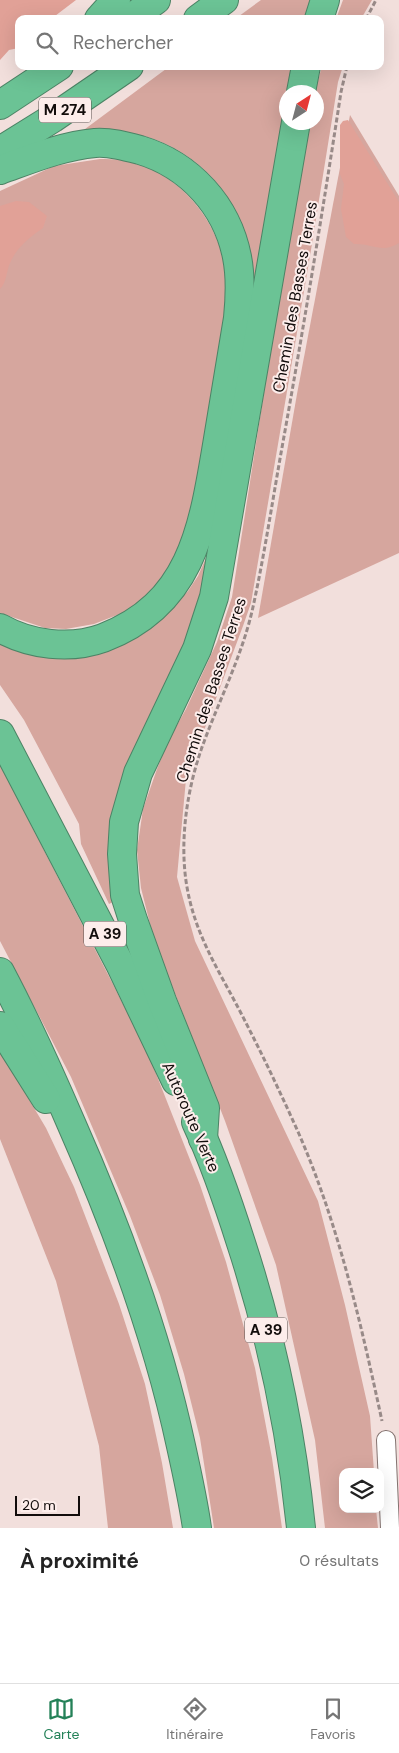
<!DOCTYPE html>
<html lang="fr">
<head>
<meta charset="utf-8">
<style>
	body { margin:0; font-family:"DM Sans",sans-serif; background:#f6f6f6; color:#222 }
	.controls { position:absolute; right:15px; bottom:15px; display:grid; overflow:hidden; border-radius:10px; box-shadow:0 5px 20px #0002 }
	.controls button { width:45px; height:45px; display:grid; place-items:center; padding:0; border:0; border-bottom:1px solid #e0e0e0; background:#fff; color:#222; font:25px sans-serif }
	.compass { position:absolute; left:279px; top:85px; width:45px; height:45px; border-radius:50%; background:#fff; box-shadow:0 5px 20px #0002; rotate:36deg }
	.scale { position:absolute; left:15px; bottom:12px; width:65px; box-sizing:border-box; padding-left:5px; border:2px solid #120c0b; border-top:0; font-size:14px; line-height:18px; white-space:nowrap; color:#120c0b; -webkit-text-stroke:4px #fdedeb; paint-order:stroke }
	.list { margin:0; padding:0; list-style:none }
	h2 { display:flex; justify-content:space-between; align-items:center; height:65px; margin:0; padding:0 20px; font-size:21px }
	h2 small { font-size:16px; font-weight:400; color:#767676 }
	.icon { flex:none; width:28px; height:28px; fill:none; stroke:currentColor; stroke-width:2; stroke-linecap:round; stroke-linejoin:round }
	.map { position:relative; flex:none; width:399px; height:1528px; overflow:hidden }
	.search { position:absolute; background:#fff; box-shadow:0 5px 20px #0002; left:15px; right:15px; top:15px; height:55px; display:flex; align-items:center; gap:12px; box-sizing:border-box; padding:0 18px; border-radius:10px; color:#767676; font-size:19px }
	.sheet { height:155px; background:#fff }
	nav { display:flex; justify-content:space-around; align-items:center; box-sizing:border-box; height:70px; border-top:1px solid #e0e0e0; background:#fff; font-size:14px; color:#767676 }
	nav a { display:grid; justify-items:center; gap:2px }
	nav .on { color:#248158 }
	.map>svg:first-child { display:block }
</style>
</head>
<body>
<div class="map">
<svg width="399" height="1528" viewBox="0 0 399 1528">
	<rect width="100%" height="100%" fill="#f2dfdc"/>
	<g fill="#d6a69e">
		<polygon points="261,0 317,0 310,19 235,19"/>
		<polygon points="343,0 372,0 361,19 336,19"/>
		<path d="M170,66H298L293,92H286V122L260,279L251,278C246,259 243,232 236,214C221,176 179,143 139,135C120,131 100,132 81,132Z"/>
		<polygon points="322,66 343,66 338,82 310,256 251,603 243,626 186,779 177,877 195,941 318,1201 345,1305 370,1416 374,1472 343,1472 343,1509 376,1509 378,1528 325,1528 315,1440 276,1265 225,1121 154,940 141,888 137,850 143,809 157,769 168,741 186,709 217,642 232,597 265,386 310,123 316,122 315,92"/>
		<polygon points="350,115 399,196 399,553 258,618 297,394"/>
		<path d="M100,159C107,159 115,159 123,160C179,171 218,219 227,274C228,282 227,292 227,301L193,508L182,547L159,583L143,600L130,610L94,624L66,629L45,628L0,613V191L54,166Z"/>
		<polygon points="206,558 210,558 190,641 139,741 117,900 109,904 81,844 79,824 24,720 0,685 0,643 111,649 140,636 155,625 188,591 198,576"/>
		<polygon points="0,765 116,990 151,1061 200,1185 226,1262 255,1368 272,1458 282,1528 214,1528 200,1438 184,1374 160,1295 130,1216 71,1077 0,941"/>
		<polygon points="0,1051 46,1128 64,1166 74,1187 119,1304 145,1384 162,1463 173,1528 108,1528 99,1446 56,1281 0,1139"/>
	</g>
	<g fill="#e1a197">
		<polygon points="0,0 76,0 51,19 19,19 19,48 9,50 0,60"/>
		<path d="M348,120L399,202V243C382,254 372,243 354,244L346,237L341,209L344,184L340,174V125L343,121Z"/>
		<path d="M16,201L29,202L47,216L43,228C31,236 16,248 10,263C6,272 7,282 0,289V206Z"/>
	</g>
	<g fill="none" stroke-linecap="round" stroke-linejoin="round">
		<defs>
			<polyline id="street" points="386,1440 390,1528"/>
			<g id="highway">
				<polyline points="99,19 116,0"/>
				<polyline points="130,19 156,0"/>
				<polyline points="198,19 224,0"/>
				<polyline points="319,19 325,0"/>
				<polyline points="301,92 306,66"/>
				<polyline points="0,105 59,66"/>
				<polyline points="0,151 53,118 129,66"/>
				<path d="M0,170C31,159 62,146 95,143C110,142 125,146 140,150C190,165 227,206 237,257C241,277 240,298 238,318C231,361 224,403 217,445C203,528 192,604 103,638C70,650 30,645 0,628"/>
				<polyline points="0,734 120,964 176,1081"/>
				<path d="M0,972C26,1021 49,1072 71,1123C117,1227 157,1334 181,1446C187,1473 193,1500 197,1528"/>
				<polyline points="0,1026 46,1099"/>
				<path d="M196,1122C214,1161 228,1202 241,1243C272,1338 291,1429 301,1528"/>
				<polyline points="203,1139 205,1108 162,1001 133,920 125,895 122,854 124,822 138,773 197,649 214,597 296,122"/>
			</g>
		</defs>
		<use href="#street" stroke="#847370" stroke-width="20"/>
		<use href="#highway" stroke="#4c8365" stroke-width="30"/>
		<g stroke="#988a88" stroke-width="3" stroke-dasharray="5 2.5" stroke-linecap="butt">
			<polyline points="366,19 376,0"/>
			<path d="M347,66L341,92C323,209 304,325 283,442C273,497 265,552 253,607C242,657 218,702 201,750C187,791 180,838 186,881C194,936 221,973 245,1021C264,1058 282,1096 299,1134C339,1226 361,1324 382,1421"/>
		</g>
		<use href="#street" stroke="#fff" stroke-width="18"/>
		<use href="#highway" stroke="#6bc395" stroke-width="28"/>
	</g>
	<g text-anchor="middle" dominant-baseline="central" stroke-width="4" stroke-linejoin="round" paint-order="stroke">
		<g fill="#fdedeb" stroke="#58504e" stroke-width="1">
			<rect x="39" y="97.5" width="52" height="25" rx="4"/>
			<rect x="84" y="921.5" width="42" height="25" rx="4"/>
			<rect x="245" y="1317.5" width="42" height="25" rx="4"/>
		</g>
		<g font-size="15" font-weight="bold" fill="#120c0b">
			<text x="65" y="110">M 274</text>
			<text x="105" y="934">A 39</text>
			<text x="266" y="1330">A 39</text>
		</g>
		<g font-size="16" fill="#120c0b" stroke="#fdedeb">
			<text transform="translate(295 297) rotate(-80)">Chemin des Basses Terres</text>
			<text transform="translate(211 690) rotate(-72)">Chemin des Basses Terres</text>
			<text transform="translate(191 1117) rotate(66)">Autoroute Verte</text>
		</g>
	</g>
</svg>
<div class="controls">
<button><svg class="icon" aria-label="layers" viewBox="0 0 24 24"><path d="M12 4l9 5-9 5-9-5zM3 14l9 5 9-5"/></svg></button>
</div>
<svg class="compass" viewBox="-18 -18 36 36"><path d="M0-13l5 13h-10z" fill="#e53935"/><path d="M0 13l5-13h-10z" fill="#767676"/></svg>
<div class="scale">20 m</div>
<div class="search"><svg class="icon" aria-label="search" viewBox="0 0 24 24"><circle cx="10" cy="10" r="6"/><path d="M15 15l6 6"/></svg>Rechercher</div>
</div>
<section class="sheet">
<h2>À proximité<small>0 résultats</small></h2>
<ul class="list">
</ul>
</section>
<nav>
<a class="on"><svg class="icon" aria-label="map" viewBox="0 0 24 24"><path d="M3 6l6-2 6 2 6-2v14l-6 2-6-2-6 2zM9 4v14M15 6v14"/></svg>Carte</a>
<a><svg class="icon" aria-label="directions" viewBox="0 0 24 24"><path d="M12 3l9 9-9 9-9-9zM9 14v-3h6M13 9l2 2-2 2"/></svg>Itinéraire</a>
<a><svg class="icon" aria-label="saved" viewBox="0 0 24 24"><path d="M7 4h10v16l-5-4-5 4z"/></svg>Favoris</a>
</nav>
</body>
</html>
